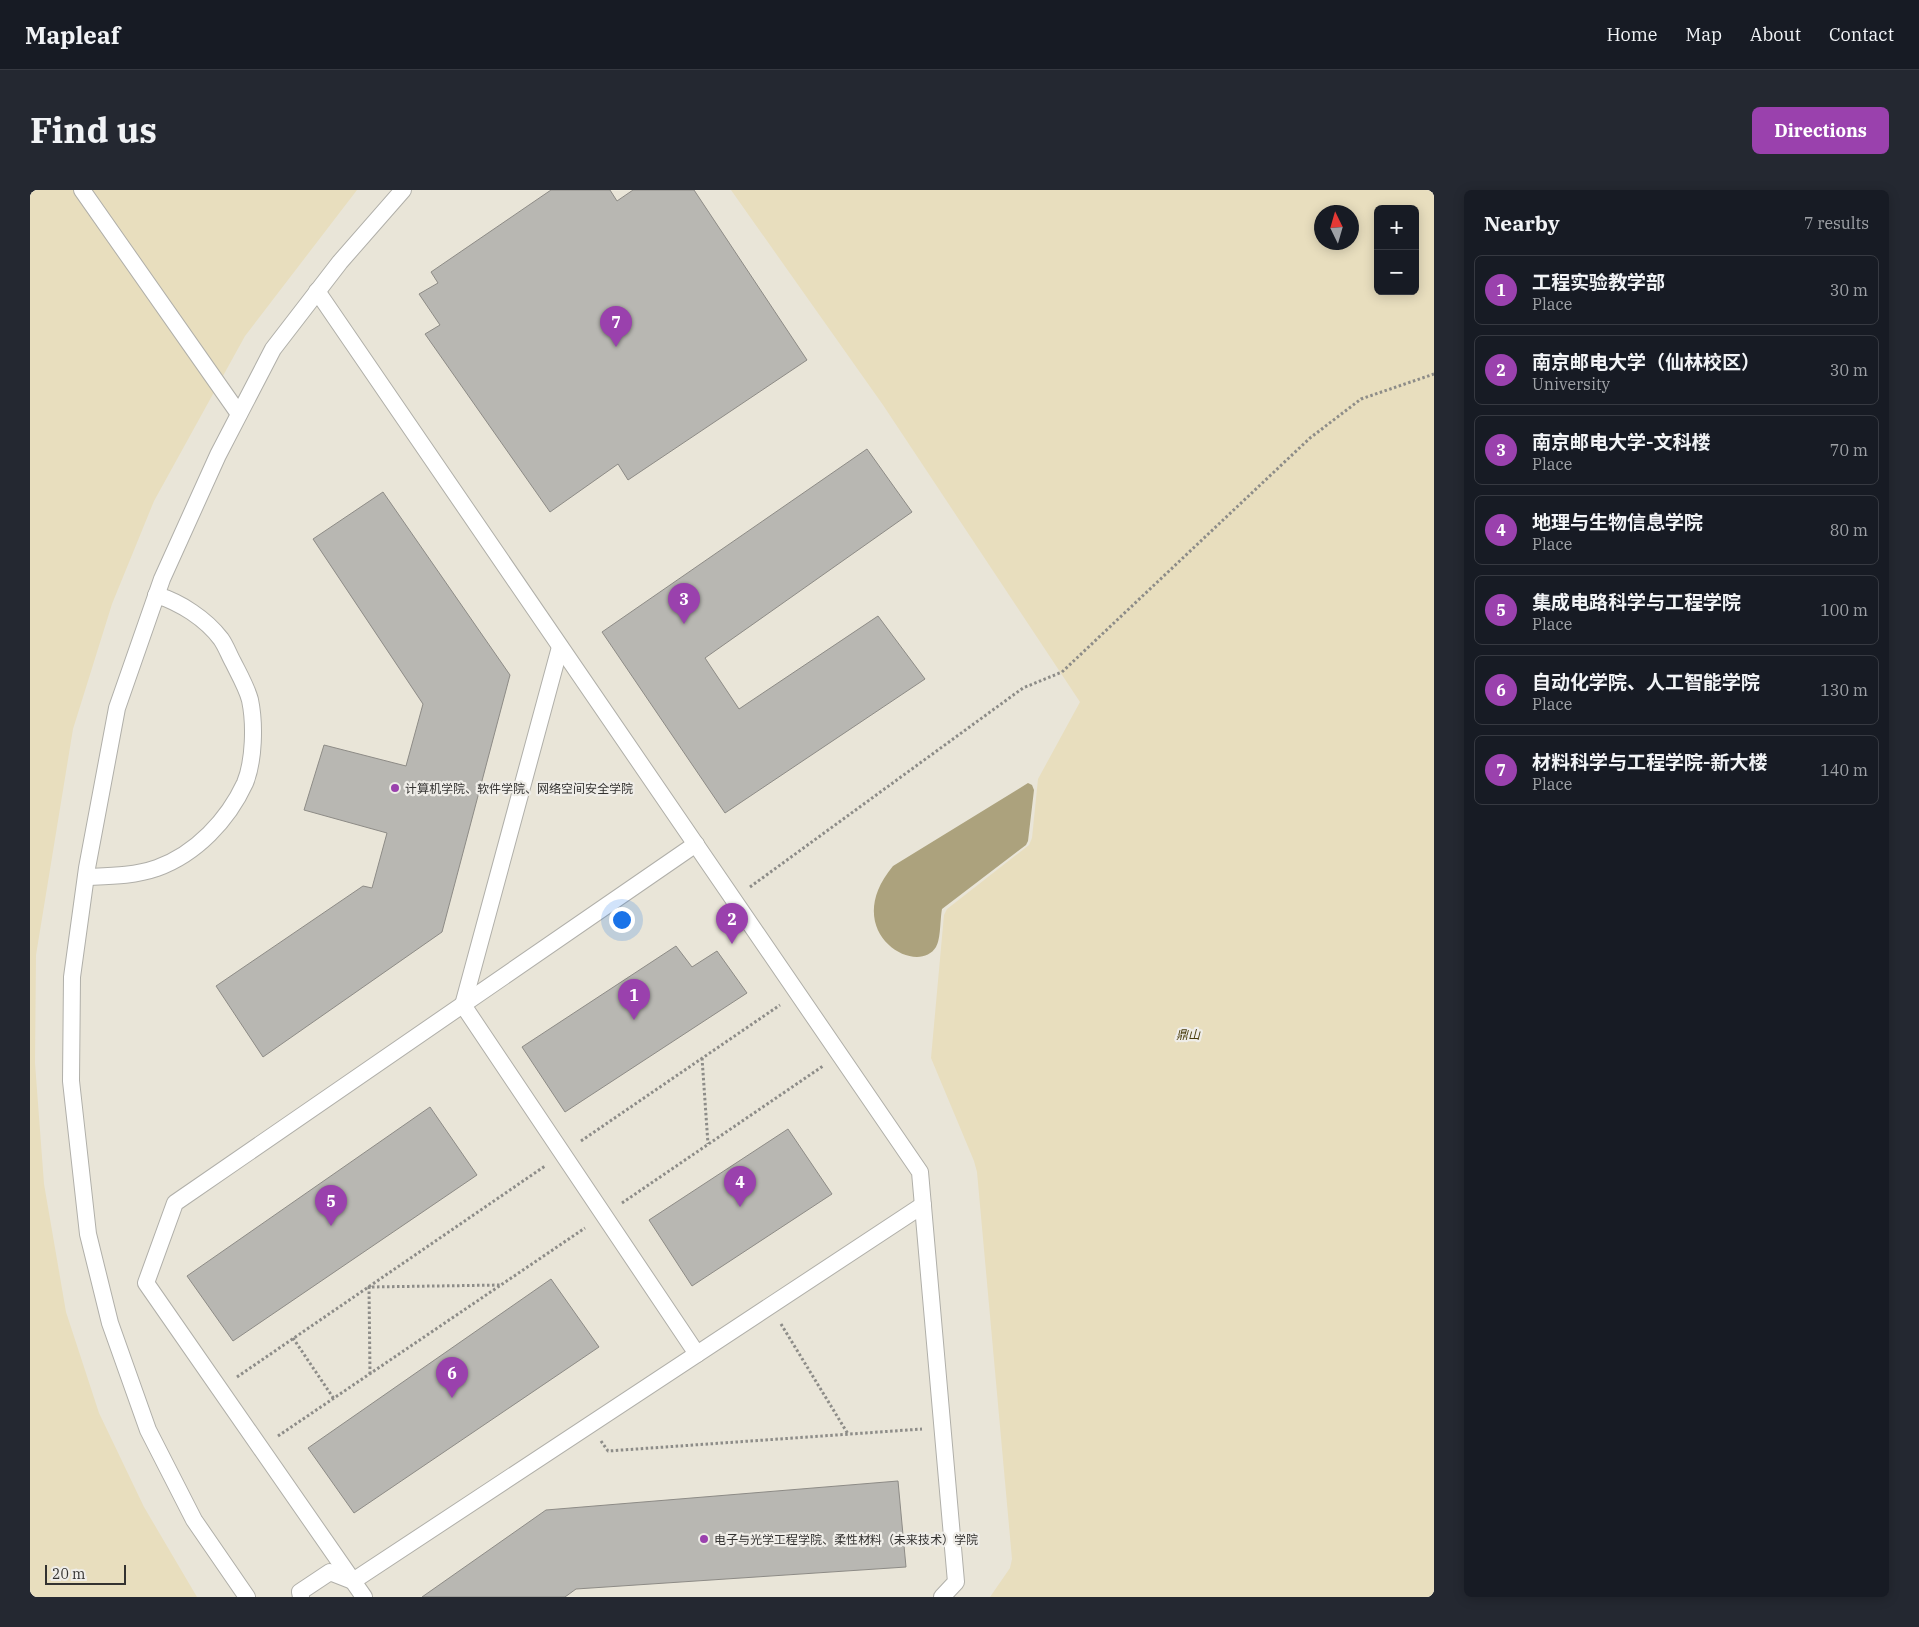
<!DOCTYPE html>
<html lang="en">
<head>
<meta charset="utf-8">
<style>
	body { margin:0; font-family:"IBM Plex Serif","Noto Sans SC",serif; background:#242831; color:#f1f3f6 }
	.controls { position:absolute; right:15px; top:15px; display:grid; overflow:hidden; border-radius:8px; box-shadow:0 2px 12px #0003 }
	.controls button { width:45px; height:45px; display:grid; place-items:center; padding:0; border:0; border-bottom:1px solid #363941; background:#171b24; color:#f1f3f6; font:25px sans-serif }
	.compass { position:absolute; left:1284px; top:15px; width:45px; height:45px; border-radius:50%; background:#171b24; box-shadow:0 2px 12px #0003; rotate:355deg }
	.scale { position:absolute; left:15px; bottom:12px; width:81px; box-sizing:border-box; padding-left:5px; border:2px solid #333230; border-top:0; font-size:14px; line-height:18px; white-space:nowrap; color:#333230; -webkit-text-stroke:4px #efede8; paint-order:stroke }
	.you { position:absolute; left:591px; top:729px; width:18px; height:18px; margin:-12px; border:4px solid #fff; border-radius:50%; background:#1a73e8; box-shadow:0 0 0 8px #1a73e833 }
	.badge { display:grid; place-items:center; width:32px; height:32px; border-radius:50%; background:#9a41ad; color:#fff; font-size:16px; font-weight:700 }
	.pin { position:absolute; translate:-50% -41px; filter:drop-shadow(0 1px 2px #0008) }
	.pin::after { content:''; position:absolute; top:26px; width:18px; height:15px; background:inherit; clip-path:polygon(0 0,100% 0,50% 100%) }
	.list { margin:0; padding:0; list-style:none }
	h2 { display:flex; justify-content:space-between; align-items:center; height:65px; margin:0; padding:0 20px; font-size:21px }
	h2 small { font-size:16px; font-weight:400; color:#9ea1a6 }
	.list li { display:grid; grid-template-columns:32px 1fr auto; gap:15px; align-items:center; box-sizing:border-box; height:70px; margin:0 10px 10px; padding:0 10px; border:1px solid #363941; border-radius:8px }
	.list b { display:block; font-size:19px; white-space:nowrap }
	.list p { margin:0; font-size:16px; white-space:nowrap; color:#9ea1a6 }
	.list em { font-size:16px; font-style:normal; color:#9ea1a6 }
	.map { position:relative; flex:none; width:1404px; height:1407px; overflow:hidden; border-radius:8px }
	header { display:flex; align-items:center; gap:30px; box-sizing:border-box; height:70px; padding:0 25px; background:#171b24; border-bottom:1px solid #363941 }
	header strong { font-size:24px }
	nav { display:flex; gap:28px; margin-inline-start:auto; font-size:18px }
	.intro { display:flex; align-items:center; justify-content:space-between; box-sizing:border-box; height:120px; padding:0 30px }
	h1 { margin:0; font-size:35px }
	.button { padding:12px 22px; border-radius:8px; background:#9a41ad; color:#fff; font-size:18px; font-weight:700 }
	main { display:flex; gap:30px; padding:0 30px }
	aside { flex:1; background:#171b24; border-radius:8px; box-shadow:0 2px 12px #0003 }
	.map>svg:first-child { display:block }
</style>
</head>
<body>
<header>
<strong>Mapleaf</strong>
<nav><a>Home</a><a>Map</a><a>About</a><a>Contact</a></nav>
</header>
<div class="intro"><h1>Find us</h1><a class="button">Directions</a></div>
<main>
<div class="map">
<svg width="1404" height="1407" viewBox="0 0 1404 1407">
	<rect width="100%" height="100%" fill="#efede8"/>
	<path fill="#e9e5d8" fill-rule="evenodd" d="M0,0H1404V1407H0ZM1348,19H1385V101H1348ZM1292,22H1322V52H1292Z"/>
	<g fill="#e8debe" fill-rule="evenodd">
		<polygon points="0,0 327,0 215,146 124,311 82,414 43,539 6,765 5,873 14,994 36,1122 69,1223 114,1317 167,1407 0,1407"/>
		<path d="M701,0H1404V1407H960L980,1378L982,1369L947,982L944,971L901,868L914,725L917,719L999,655L1002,648L1008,589L1050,512L853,215ZM1348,19H1385V101H1348ZM1292,22H1322V52H1292Z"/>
	</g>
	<path fill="#aca27d" d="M998,593L1002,595L1004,600L998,651L996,655L912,719C910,729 911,749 906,757C887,788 808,742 863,676Z"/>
	<g fill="#b8b7b2" stroke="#8d8b86">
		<polygon points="521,0 580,0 587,11 603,0 664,0 777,170 598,290 588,274 520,322 395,144 410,135 389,104 408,93 401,82"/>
		<polygon points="837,259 882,322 675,468 709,519 848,426 895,489 695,623 572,442"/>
		<polygon points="353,302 480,485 412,742 233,867 186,796 333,696 342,698 357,643 274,620 294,555 376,576 393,514 283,349"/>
		<polygon points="646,756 662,777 687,761 717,803 535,922 492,857"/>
		<polygon points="400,917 447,985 203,1151 157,1086"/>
		<polygon points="758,939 802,1004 662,1096 619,1030"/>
		<polygon points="521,1089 569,1157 324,1323 278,1258"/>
		<polygon points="868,1291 876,1377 546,1399 535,1407 392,1407 516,1320"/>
	</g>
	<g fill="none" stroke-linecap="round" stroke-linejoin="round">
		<defs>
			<g id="lane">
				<polyline points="52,0 209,224"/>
				<polyline points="287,101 890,982 926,1392 912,1407"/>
				<polyline points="530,457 433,815 667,1164"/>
				<path d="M56,687C80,686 104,686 127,678C166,664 198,630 215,593C224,571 225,534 220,510C217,498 209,484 203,472C199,465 196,456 191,449C176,429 150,412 126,405"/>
				<polyline points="323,1391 893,1015"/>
				<polyline points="217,1407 164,1330 118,1240 80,1133 58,1044 41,891 42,787 57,678 87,518 132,389 188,265 243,159 310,72 373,0"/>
				<polyline points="271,1407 270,1402 300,1382 323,1391"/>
				<polyline points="334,1407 116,1093 145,1013 666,654"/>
			</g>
		</defs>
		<use href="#lane" stroke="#b0afa9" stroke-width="18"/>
		<g stroke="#8d8c88" stroke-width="3" stroke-dasharray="2.5 2.5" stroke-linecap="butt">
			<polyline points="720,697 993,498 1032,482 1280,248 1331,209 1404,184"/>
			<polyline points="672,868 678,954"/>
			<polyline points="551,951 750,815"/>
			<polyline points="592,1013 793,876"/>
			<polyline points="751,1134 818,1244"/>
			<polyline points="263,1148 304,1209"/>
			<polyline points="340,1184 339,1097 471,1095"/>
			<polyline points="207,1187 515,976"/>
			<polyline points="248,1246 555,1038"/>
			<polyline points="571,1251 578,1261 892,1239"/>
		</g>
		<use href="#lane" stroke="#fff" stroke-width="16"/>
	</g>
	<g fill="#9a41ad" stroke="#efede8" stroke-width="2">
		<circle cx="365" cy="598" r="5"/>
		<circle cx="674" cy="1349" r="5"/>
	</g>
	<g text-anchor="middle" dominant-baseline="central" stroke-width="4.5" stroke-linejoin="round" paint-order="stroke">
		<g font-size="12" fill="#333230" stroke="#efede8" text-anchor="start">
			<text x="375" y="598">计算机学院、软件学院、网络空间安全学院</text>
			<text x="684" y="1349">电子与光学工程学院、柔性材料（未来技术）学院</text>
		</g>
		<g font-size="12" font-style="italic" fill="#493c0d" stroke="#efede8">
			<text x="1158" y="844">鼎山</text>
		</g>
	</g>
</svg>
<div class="controls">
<button>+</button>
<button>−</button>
</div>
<svg class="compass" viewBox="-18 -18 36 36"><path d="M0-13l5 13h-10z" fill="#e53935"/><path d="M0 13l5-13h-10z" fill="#9ea1a6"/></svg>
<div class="scale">20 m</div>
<div class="you"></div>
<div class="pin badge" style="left:604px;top:830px">1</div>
<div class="pin badge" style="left:702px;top:754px">2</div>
<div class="pin badge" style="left:654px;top:434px">3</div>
<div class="pin badge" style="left:710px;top:1017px">4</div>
<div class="pin badge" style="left:301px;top:1036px">5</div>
<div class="pin badge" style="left:422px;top:1208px">6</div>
<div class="pin badge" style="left:586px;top:157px">7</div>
</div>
<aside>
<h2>Nearby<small>7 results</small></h2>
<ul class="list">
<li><span class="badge">1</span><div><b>工程实验教学部</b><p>Place</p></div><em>30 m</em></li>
<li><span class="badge">2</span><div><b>南京邮电大学（仙林校区）</b><p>University</p></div><em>30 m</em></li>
<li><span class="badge">3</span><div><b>南京邮电大学-文科楼</b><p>Place</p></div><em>70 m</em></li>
<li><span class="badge">4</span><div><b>地理与生物信息学院</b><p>Place</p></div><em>80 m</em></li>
<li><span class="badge">5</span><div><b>集成电路科学与工程学院</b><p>Place</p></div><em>100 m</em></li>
<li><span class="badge">6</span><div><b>自动化学院、人工智能学院</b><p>Place</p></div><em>130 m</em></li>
<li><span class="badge">7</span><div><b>材料科学与工程学院-新大楼</b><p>Place</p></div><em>140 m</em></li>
</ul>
</aside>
</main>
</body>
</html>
